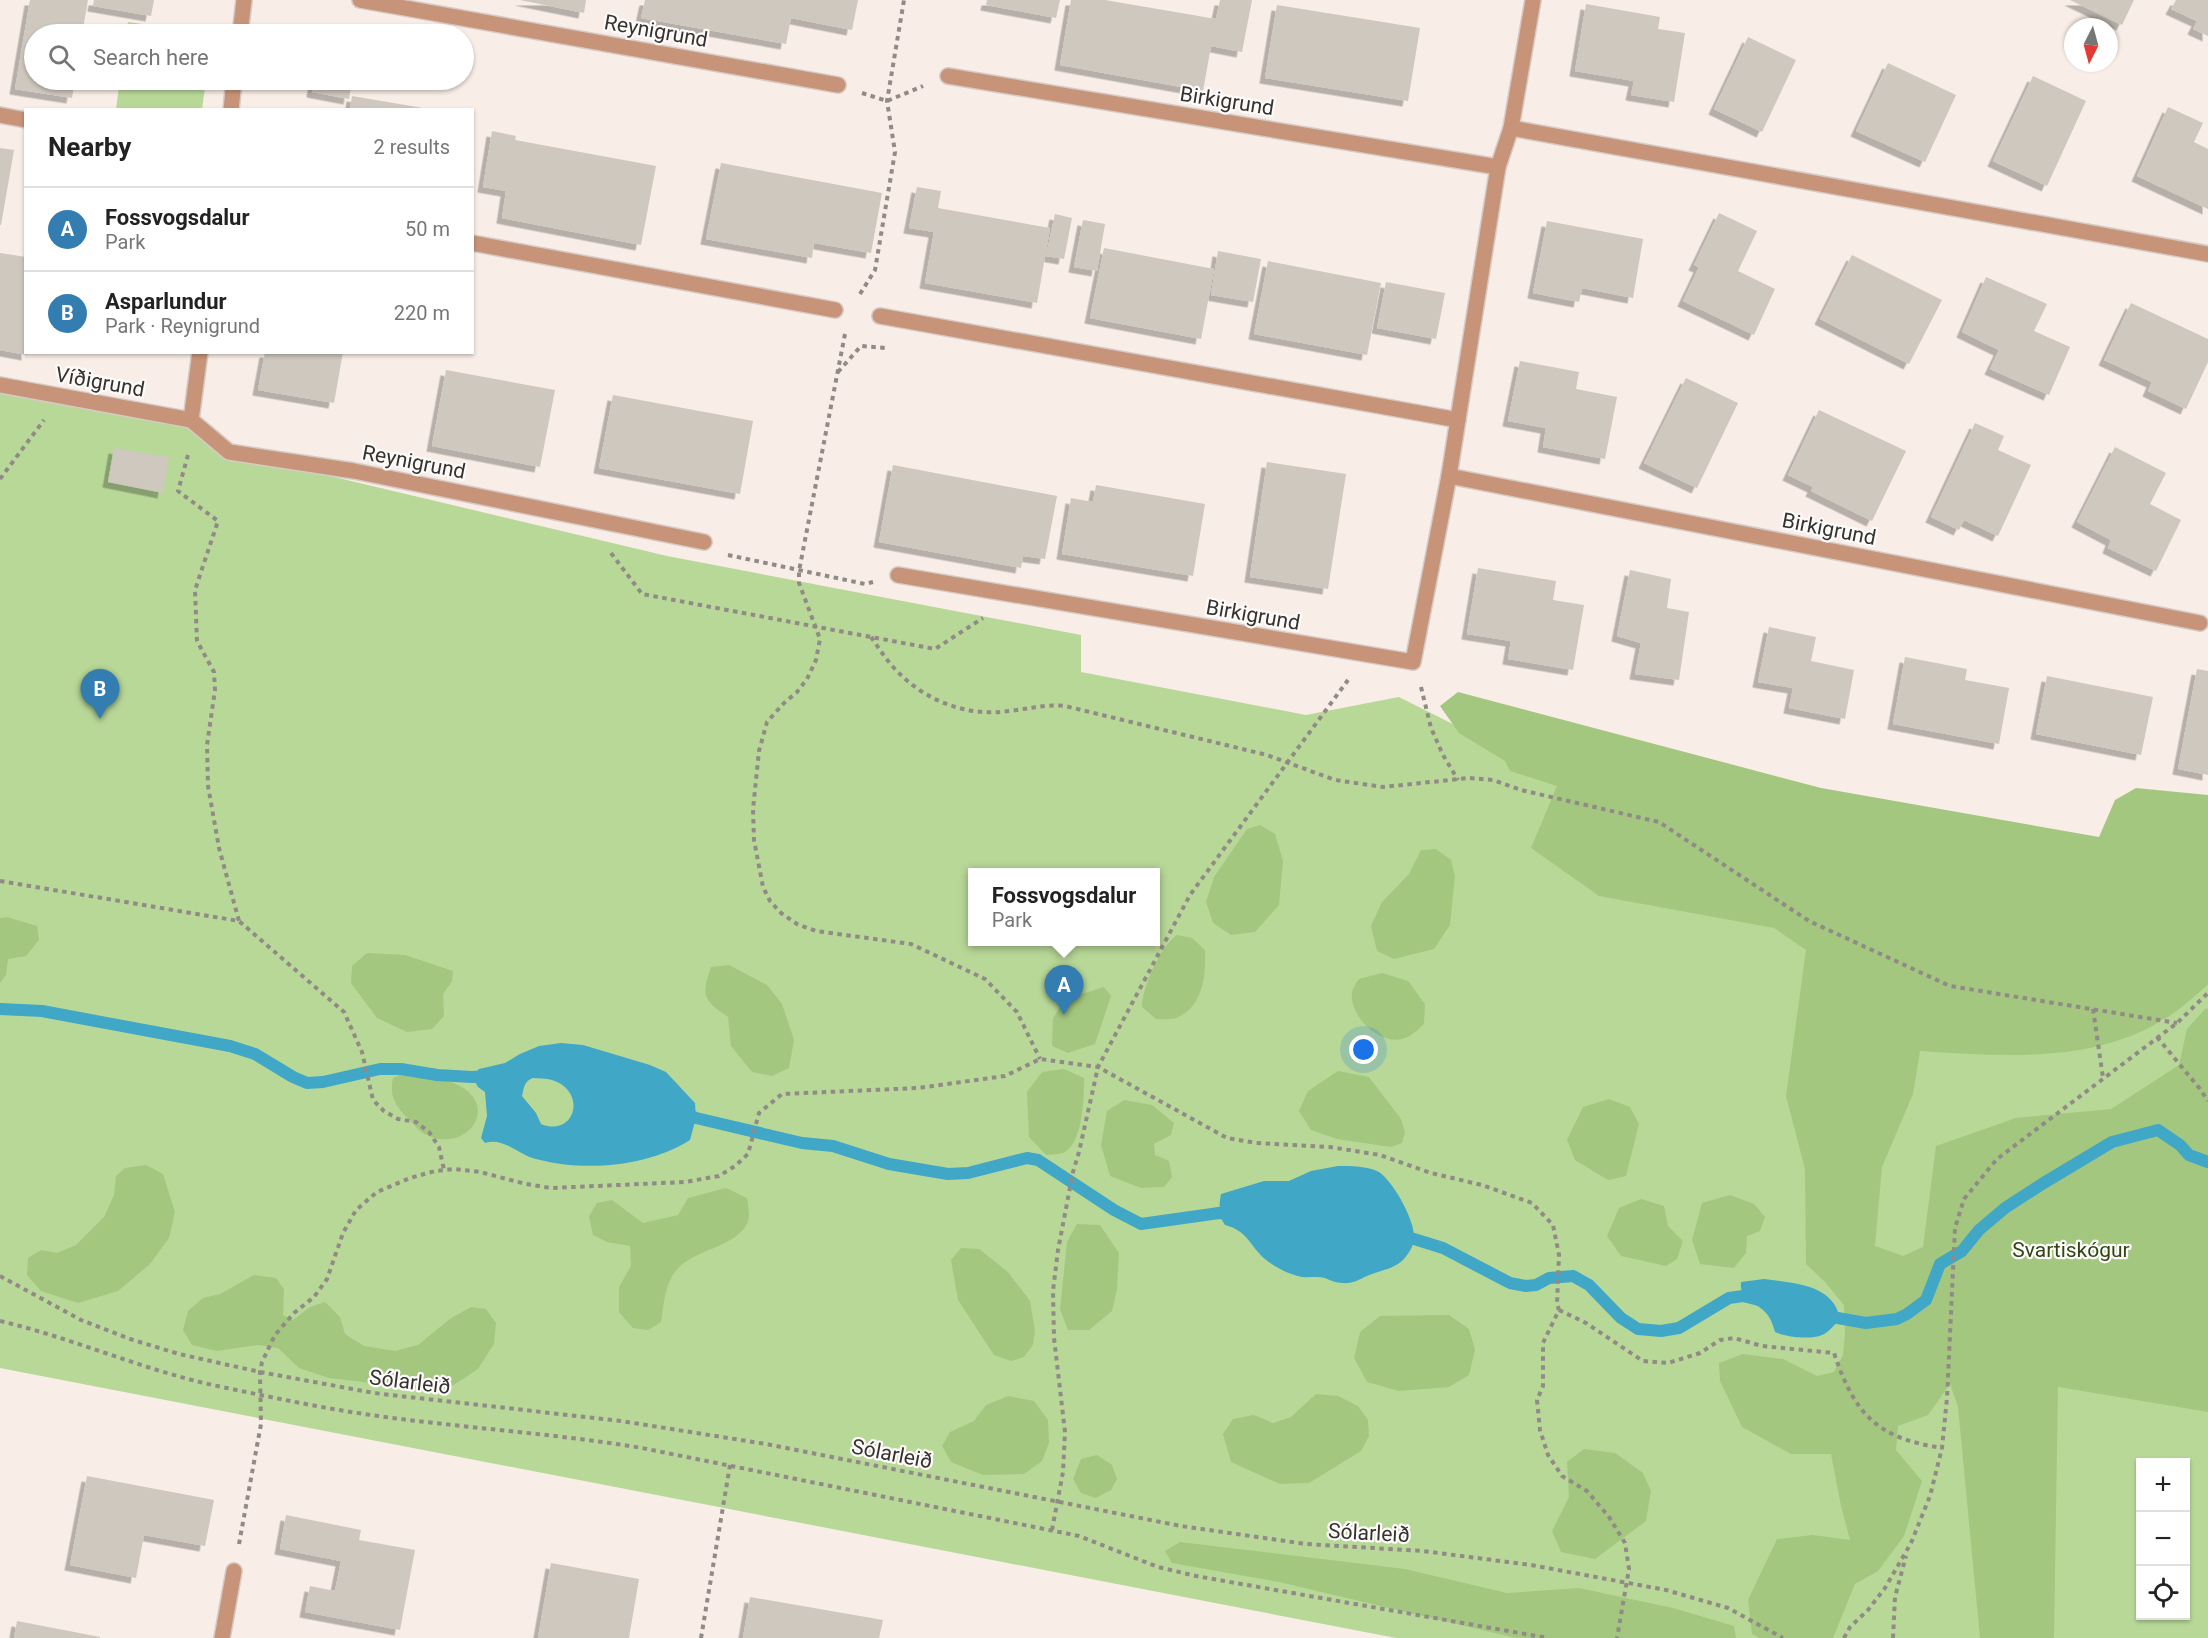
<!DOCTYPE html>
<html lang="en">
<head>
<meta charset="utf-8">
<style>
	body { margin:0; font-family:Roboto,sans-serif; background:#f2f2f2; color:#222 }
	.controls { position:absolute; right:18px; bottom:18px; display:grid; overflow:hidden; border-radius:0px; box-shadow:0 2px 4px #0004 }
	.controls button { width:54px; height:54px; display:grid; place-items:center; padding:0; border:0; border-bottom:2px solid #e0e0e0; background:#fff; color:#222; font:30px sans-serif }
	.compass { position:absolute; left:2064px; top:18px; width:54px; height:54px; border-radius:50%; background:#fff; box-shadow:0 2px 4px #0004; rotate:186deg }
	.you { position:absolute; left:1364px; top:1050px; width:21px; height:21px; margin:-15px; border:4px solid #fff; border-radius:50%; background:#1a73e8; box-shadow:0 0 0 9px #1a73e833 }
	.badge { display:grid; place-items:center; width:39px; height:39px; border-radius:50%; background:#347db1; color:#fff; font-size:20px; font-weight:700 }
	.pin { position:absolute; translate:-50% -50px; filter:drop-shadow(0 2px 3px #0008) }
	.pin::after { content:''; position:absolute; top:32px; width:21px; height:18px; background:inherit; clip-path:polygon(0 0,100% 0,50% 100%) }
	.popup { position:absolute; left:968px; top:868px; width:192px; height:78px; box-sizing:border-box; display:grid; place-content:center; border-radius:0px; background:#fff; filter:drop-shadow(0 2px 4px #0005); font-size:20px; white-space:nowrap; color:#767676 }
	.popup b { font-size:22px; color:#222 }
	.popup::after { content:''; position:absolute; left:50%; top:100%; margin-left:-12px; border:12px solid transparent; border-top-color:#fff }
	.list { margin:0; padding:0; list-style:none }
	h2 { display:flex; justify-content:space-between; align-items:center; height:78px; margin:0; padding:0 24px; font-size:26px }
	h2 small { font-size:20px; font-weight:400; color:#767676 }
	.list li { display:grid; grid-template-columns:39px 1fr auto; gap:18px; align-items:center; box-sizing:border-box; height:84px; padding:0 24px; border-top:2px solid #e0e0e0 }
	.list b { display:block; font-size:22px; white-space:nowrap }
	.list p { margin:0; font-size:20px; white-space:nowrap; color:#767676 }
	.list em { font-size:20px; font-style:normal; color:#767676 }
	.icon { flex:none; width:33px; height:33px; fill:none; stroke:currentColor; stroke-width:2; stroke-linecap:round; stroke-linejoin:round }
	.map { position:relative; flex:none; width:2208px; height:1638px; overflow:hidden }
	.search { position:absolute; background:#fff; box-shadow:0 2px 4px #0004; left:24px; top:24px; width:450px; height:66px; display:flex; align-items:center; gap:15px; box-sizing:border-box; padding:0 21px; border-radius:33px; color:#767676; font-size:22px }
	.panel { position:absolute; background:#fff; box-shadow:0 2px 4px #0004; left:24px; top:108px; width:450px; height:246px; border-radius:0px }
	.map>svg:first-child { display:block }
</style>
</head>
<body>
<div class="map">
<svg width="2208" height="1638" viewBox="0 0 2208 1638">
	<defs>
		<filter id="shadow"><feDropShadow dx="-5.5" dy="5.5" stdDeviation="0" flood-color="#0004"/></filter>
	</defs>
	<rect width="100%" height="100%" fill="#f8ede7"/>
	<g fill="#b8d898" fill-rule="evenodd">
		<polygon points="128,22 213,34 126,34"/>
		<polygon points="120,80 206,80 202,109 116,109"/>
		<path d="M0,391L181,420L229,452L667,556L1081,635V672L1306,715L1399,697L1664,830L2162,1021L2208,985V1009L2206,1008L2208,1041V1638H1396L0,1368ZM972,872H1156V942H972ZM2140,1462H2186V1616H2140Z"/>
	</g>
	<g fill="#a3c77f">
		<path d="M1458,692L1821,788L2099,837L2115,800L2136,788L2208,795V985C2193,997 2178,1012 2161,1021C2090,1064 2000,1056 1920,1051L1913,1094L1882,1167L1875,1246L1903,1256L1923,1247L1936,1146L2016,1118L2111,1109L2179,1065L2187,1029L2206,1008L2208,1009V1412L2058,1387L2054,1638H1980L1958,1407L1950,1384L1928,1415L1898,1426L1896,1450L1922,1481L1904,1536L1878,1571L1855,1584L1833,1638H1759L1752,1634L1748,1600L1777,1539L1813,1535L1850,1540L1841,1506L1831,1454H1791L1742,1427L1720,1381L1719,1363L1743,1354L1783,1359L1817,1376L1834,1372L1843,1355L1845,1333L1844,1305L1825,1282L1806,1264L1805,1169L1786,1096L1806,950L1774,928L1599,896L1531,848L1557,786L1510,771L1505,761L1459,733L1440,706Z"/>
		<polygon points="1260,825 1275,834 1283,861 1279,905 1255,932 1231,935 1213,923 1206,902 1214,877 1247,829"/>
		<polygon points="1436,849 1451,860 1455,876 1450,925 1434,949 1394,959 1377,951 1371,926 1382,902 1409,874 1421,850"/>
		<polygon points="7,917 37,926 39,940 26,956 8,959 6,975 0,983 0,918"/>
		<path d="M1177,935L1192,938L1205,950C1206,976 1203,1007 1176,1018C1170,1020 1162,1019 1156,1019L1142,1007C1142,987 1161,946 1177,935Z"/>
		<polygon points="367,953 405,955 453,971 452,981 443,994 444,1016 432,1029 407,1032 377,1018 351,983 352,966"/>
		<path d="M729,965L767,985L782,1004L794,1040L789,1068L772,1076L752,1072L731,1046L728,1017C703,1000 701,996 711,967Z"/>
		<path d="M1382,973L1408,981L1425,1004L1424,1024C1419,1028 1412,1036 1405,1038C1381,1047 1349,1017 1352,992C1353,988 1356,983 1359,979Z"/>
		<polygon points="1104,987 1111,996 1095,1044 1068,1053 1052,1046 1053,1018 1066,999"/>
		<path d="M1064,1069L1084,1078C1084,1097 1083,1141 1065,1152C1060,1155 1052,1154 1046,1155L1029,1137L1027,1092L1042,1072Z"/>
		<polygon points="1338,1071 1369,1077 1401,1119 1405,1133 1402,1143 1391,1147 1337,1139 1311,1130 1299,1111 1308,1091"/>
		<path d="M406,1072C424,1075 443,1077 460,1086C502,1110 462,1155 425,1134C418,1131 413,1123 408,1118C395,1107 389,1094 393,1078Z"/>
		<polygon points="1609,1099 1630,1107 1639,1124 1626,1176 1608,1180 1575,1160 1567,1140 1583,1107"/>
		<polygon points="1124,1100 1152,1105 1174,1123 1171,1135 1154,1144 1155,1155 1169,1161 1172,1177 1164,1187 1141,1188 1110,1176 1101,1145 1107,1111"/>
		<polygon points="146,1165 163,1174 175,1212 169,1238 150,1264 118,1291 78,1303 41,1291 27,1275 28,1258 41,1250 57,1253 76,1245 104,1217 114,1195 116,1176 125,1168"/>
		<path d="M726,1188L747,1198C748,1204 750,1215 748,1221C740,1245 699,1249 680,1266C665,1280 664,1303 661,1322L648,1330L633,1328L619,1312V1287L631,1266L630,1246L607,1242L593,1235L589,1216L597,1203L612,1200L643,1223L678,1215L688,1198Z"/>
		<polygon points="1730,1195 1754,1204 1765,1217 1760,1231 1747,1236 1746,1253 1734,1268 1700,1264 1692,1240 1702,1203"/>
		<polygon points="1641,1199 1664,1206 1668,1226 1683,1241 1677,1259 1666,1266 1621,1256 1607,1236 1619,1208"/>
		<polygon points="1077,1224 1100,1225 1119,1253 1117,1289 1112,1311 1089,1330 1068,1330 1060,1309 1067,1242"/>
		<polygon points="961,1248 979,1249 1008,1272 1030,1301 1035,1331 1033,1345 1024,1357 1011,1361 994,1355 958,1300 951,1260"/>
		<polygon points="254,1275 276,1278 284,1289 283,1315 293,1320 310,1307 325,1302 340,1317 345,1334 364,1346 395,1351 418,1345 451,1318 471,1307 486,1309 496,1323 494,1344 478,1369 452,1386 430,1390 329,1378 299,1368 278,1348 258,1345 217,1351 192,1345 183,1330 188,1311 203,1298 220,1294"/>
		<polygon points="1449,1315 1469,1329 1475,1350 1469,1375 1449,1387 1399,1391 1367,1382 1354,1358 1360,1332 1380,1316"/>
		<polygon points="1316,1394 1338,1396 1358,1406 1368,1420 1369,1436 1361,1451 1309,1483 1280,1484 1231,1462 1223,1434 1233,1419 1254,1415 1273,1423 1291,1417"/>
		<polygon points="1008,1396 1034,1401 1048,1420 1049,1443 1042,1461 1024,1474 983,1475 951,1462 942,1446 950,1432 974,1421 986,1405"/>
		<polygon points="1584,1449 1615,1453 1643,1473 1651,1491 1646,1521 1595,1559 1561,1552 1552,1531 1569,1497 1567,1462"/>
		<polygon points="1097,1455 1112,1465 1117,1479 1111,1490 1096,1498 1081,1493 1073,1479 1081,1459"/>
		<polygon points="1180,1542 1405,1569 1507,1593 1579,1588 1673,1608 1734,1626 1736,1638 1516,1638 1279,1582 1172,1563 1165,1551"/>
	</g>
	<g fill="#41a7c7" fill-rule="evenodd">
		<path d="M561,1043L583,1045L650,1065L666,1072L695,1103L696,1118L690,1140C647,1167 585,1172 536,1159C519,1155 504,1137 485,1143L481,1138L487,1116L485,1092L478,1087L472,1077L479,1069L505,1063L520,1054L539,1046ZM533,1078C539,1079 546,1078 552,1080C588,1091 575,1138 541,1124L536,1113L522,1096C524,1088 524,1081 533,1078Z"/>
		<path d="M1338,1166C1350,1166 1368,1166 1379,1172C1393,1181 1416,1222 1414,1239C1414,1246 1408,1254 1404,1259C1393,1270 1380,1270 1367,1276C1358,1280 1353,1284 1342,1283C1336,1283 1330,1280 1325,1278C1317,1276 1309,1278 1302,1277C1288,1274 1276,1268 1265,1259C1249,1245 1248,1231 1225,1225C1218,1215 1219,1206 1221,1194L1264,1181H1289L1311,1171Z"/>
		<path d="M1764,1279C1793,1283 1834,1284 1840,1319C1835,1324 1829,1332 1822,1335C1810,1340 1787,1337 1775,1332C1773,1325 1771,1319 1767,1314C1757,1302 1739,1301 1741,1282Z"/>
	</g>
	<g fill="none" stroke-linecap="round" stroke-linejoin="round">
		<g stroke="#41a7c7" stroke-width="12">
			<polyline points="0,1009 42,1011 230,1046 255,1054 293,1077 307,1083 323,1082 380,1069 401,1069 437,1075 472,1077 488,1076"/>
			<polyline points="682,1113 696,1118 802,1143 833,1146 889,1164 948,1174 968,1173 1027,1158 1038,1160 1114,1210 1141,1224 1219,1213 1235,1215"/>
			<polyline points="1398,1237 1414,1239 1443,1248 1510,1283 1526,1286 1536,1285 1549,1278 1573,1276 1589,1285 1621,1318 1638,1329 1661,1331 1679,1328 1729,1298 1743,1296 1759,1300"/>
			<polyline points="1826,1316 1866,1323 1897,1319 1907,1314 1926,1300 1940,1264 1962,1251 1979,1230 2005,1208 2042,1184 2112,1142 2158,1130 2180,1145 2189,1155 2208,1162"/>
		</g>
	</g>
	<g fill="#cfc8bf" filter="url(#shadow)">
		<polygon points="30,0 88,0 82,34 34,34 34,80 75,80 72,98 15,89"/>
		<polygon points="94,0 154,0 151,16 93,6"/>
		<polygon points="520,0 586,0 584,13"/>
		<polygon points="645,0 858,0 852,30 791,18 786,44 641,18"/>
		<polygon points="987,0 1060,0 1056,18 986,5"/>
		<polygon points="1071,0 1105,0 1216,19 1220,0 1252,0 1242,52 1211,46 1203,91 1060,65"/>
		<polygon points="2070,0 2134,0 2122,25"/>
		<polygon points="2176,0 2208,0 2208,36 2193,29 2197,21 2171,9"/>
		<polygon points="1586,4 1660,17 1658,29 1685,33 1674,102 1631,95 1634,81 1575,71"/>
		<polygon points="1277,5 1420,28 1408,101 1265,78"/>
		<polygon points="1748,37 1796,60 1762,132 1714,109"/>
		<polygon points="1888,63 1956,95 1925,162 1856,131"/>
		<polygon points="2033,76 2086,101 2047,186 1993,161"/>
		<polygon points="314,80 352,80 349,99 312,92"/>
		<polygon points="352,96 423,108 422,110 350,110"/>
		<polygon points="2168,107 2203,123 2194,142 2208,149 2208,209 2137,176"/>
		<polygon points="492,131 516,136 515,140 656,166 641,245 502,218 506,191 483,187"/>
		<polygon points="0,148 14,150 1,225 0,225"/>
		<polygon points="721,163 882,193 871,253 814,243 812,258 706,239"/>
		<polygon points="917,187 941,191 938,208 1050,228 1037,303 925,283 934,232 909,228"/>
		<polygon points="1719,213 1757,231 1738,271 1775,289 1754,335 1683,301 1699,267 1694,265"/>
		<polygon points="1055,214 1072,218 1064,259 1046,256"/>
		<polygon points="1083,220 1105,224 1097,271 1074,267"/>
		<polygon points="1547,221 1643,239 1633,298 1582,288 1579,302 1533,293"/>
		<polygon points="1104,248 1214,269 1201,339 1090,318"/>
		<polygon points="1218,251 1261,259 1253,302 1211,295"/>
		<polygon points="0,253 26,257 27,355 0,350"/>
		<polygon points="1852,255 1942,300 1909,364 1820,319"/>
		<polygon points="1268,261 1381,283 1367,355 1254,334"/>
		<polygon points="1986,277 2047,304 2034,331 2070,347 2049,395 1990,369 1999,350 1962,332"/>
		<polygon points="1386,282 1445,293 1436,339 1377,328"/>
		<polygon points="2131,303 2208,339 2208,362 2186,409 2148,391 2152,382 2104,360"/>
		<polygon points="265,352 343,352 334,403 258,390"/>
		<polygon points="1520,361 1579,372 1576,389 1617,397 1605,459 1543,447 1546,428 1508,421"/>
		<polygon points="446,370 555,390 540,467 432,446"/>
		<polygon points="1686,378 1738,403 1697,488 1644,463"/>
		<polygon points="613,395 753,421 740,494 599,468"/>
		<polygon points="1819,410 1906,451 1872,521 1811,491 1813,487 1788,475"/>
		<polygon points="1975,423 2004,436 1998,450 2031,465 1998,536 1964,520 1959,530 1931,517"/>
		<polygon points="2115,447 2166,473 2150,504 2181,520 2156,571 2108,548 2111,540 2077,522"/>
		<polygon points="114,448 169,457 163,493 108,482"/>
		<polygon points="1267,462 1346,474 1328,589 1250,577"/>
		<polygon points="893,465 1057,496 1045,559 1023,556 1021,568 879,542"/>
		<polygon points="1096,485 1205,504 1193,576 1062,554 1071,498 1093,502"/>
		<polygon points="1478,568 1556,581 1553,600 1584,605 1573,670 1508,659 1511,641 1467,634"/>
		<polygon points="1630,570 1671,579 1667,608 1689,612 1679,680 1635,674 1641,643 1617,636"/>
		<polygon points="1769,627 1816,637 1811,661 1854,670 1845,719 1789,708 1793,688 1758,682"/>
		<polygon points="1905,657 1967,669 1965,680 2009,688 1999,744 1893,724"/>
		<polygon points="2197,669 2208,671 2208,775 2178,769"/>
		<polygon points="2047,676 2153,697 2141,755 2036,734"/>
		<polygon points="87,1476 214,1500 205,1546 144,1535 136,1578 70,1565"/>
		<polygon points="286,1515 361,1530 359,1540 415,1550 400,1630 305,1612 310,1586 335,1591 341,1561 280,1549"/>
		<polygon points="551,1563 639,1579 629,1638 538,1638"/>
		<polygon points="750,1597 883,1620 879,1638 743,1638"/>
		<polygon points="17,1621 100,1637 100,1638 14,1638"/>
	</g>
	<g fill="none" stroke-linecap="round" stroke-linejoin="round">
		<defs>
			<polyline id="service" points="222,1638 234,1571"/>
			<g id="minor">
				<polyline points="360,0 838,85"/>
				<polyline points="240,34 244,0"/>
				<polyline points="948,76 1498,167"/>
				<polyline points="231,110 234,80"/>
				<polyline points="0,115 26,120"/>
				<polyline points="1511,128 2208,254"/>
				<polyline points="472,243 835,310"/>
				<polyline points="880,316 1458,420"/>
				<polyline points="0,385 191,420 229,452 354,471 704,542"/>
				<polyline points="191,420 200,352"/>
				<polyline points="1449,476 2200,623"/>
				<polyline points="898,575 1413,662 1449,476 1498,167 1511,128 1533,0"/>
			</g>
		</defs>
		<use href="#service" stroke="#d5cbc6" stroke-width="18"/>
		<use href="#minor" stroke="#d5cbc6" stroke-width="18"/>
		<g stroke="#918a86" stroke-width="4" stroke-dasharray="4.5 4.5" stroke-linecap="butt">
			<polyline points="862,93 887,101 923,86"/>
			<polyline points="860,294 875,270 895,152 887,101 904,0"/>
			<polyline points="845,334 799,571 799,583 820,639 816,660 807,679 797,692 784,703 767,722 759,751 753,809 754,840 763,887 770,901 781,913 797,924 816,931 911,944 985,979 1017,1012 1040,1059"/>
			<polyline points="838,372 861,346 885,348"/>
			<polyline points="188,455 178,491 218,521 195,590 197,641 214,672 215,690 207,745 208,786 219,848 239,921"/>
			<polyline points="0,479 44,420"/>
			<polyline points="611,553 642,594 935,649 983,618"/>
			<polyline points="728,555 865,584 873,582"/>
			<path d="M871,637C879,648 886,660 896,670C925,701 967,717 1009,711C1028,709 1045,704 1065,706L1267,755L1335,780L1383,787L1469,778L1493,780L1521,790L1659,822L1809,921L1950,986L2177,1023"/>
			<polyline points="1421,687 1431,728 1443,755 1458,780"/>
			<polyline points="0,881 239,921 344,1012 362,1052 373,1100 384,1111 398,1119 416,1122 429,1132 439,1147 444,1170"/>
			<polyline points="2093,1009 2103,1078"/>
			<polyline points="2157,1037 2200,1089 2208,1101"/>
			<polyline points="0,1276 81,1320 130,1339 179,1354 260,1372 374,1393 621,1421 766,1444 1181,1526 1306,1544 1423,1551 1531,1565 1666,1590 1728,1608 1783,1638"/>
			<path d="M1559,1310L1586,1323L1643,1361L1668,1363L1700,1353L1720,1340L1734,1338L1762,1346L1834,1353C1855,1415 1877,1438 1942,1448"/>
			<path d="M0,1321C77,1339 149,1373 227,1388C275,1398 322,1408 371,1415C461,1428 552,1433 642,1448L1079,1536L1158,1567L1196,1576L1548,1638"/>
			<polyline points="1052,1530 1063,1472 1065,1432 1054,1338 1053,1291 1058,1250 1073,1172 1079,1152 1098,1067 1190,895 1348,680"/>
			<polyline points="239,1544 261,1424 260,1372 262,1362 275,1335 294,1313 314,1297 327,1279 343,1233 356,1210 377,1192 410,1178 435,1171 455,1169 480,1172 526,1184 551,1188 685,1182 719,1176 735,1166 748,1154 759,1113 782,1094 918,1088 1005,1076 1040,1059 1098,1067 1227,1138 1256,1143 1330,1147 1380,1155 1431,1173 1482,1185 1532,1203 1553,1225 1559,1255 1557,1304 1559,1310 1543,1343 1543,1386 1537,1400 1540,1430 1548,1455 1562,1476 1587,1491 1609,1517 1625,1543 1629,1569 1617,1638"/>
			<polyline points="701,1638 730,1465"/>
			<polyline points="1844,1638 1850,1627 1868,1610 1885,1588 1911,1543 1930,1496 1942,1448 1947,1398 1955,1228 1964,1199 1997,1159 2177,1023 2208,993"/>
			<polyline points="1893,1638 1895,1597 1906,1556"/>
		</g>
		<use href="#service" stroke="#c89479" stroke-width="15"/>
		<use href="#minor" stroke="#c89479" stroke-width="15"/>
	</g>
	<g text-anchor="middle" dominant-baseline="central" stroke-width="4.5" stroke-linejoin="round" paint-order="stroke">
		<g font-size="21" fill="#36322f" stroke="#fefcfb">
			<text transform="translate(656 31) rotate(10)">Reynigrund</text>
			<text transform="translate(1227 101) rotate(9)">Birkigrund</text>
			<text transform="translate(100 382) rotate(10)">Víðigrund</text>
			<text transform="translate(414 462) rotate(11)">Reynigrund</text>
			<text transform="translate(1829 529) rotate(11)">Birkigrund</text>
			<text transform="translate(1253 615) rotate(10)">Birkigrund</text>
			<text transform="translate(410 1382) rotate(7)">Sólarleið</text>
			<text transform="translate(892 1454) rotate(11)">Sólarleið</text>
			<text transform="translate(1369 1533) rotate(3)">Sólarleið</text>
		</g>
		<g font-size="21" fill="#2f4613" stroke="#fefcfb">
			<text x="2071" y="1250">Svartiskógur</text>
		</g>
	</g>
</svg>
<div class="controls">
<button>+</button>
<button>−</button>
<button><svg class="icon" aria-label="locate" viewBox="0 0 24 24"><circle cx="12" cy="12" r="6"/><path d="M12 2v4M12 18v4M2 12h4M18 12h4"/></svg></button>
</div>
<svg class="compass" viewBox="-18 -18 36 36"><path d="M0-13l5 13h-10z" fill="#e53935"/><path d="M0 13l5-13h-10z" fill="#767676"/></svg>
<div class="you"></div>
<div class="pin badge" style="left:1064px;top:1015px">A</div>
<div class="popup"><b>Fossvogsdalur</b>Park</div>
<div class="pin badge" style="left:100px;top:719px">B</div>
<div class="search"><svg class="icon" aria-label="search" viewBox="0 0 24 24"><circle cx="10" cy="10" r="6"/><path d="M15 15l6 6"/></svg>Search here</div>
<section class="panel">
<h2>Nearby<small>2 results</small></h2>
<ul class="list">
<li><span class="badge">A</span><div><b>Fossvogsdalur</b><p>Park</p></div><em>50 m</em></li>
<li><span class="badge">B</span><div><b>Asparlundur</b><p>Park · Reynigrund</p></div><em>220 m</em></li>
</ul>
</section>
</div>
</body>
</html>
